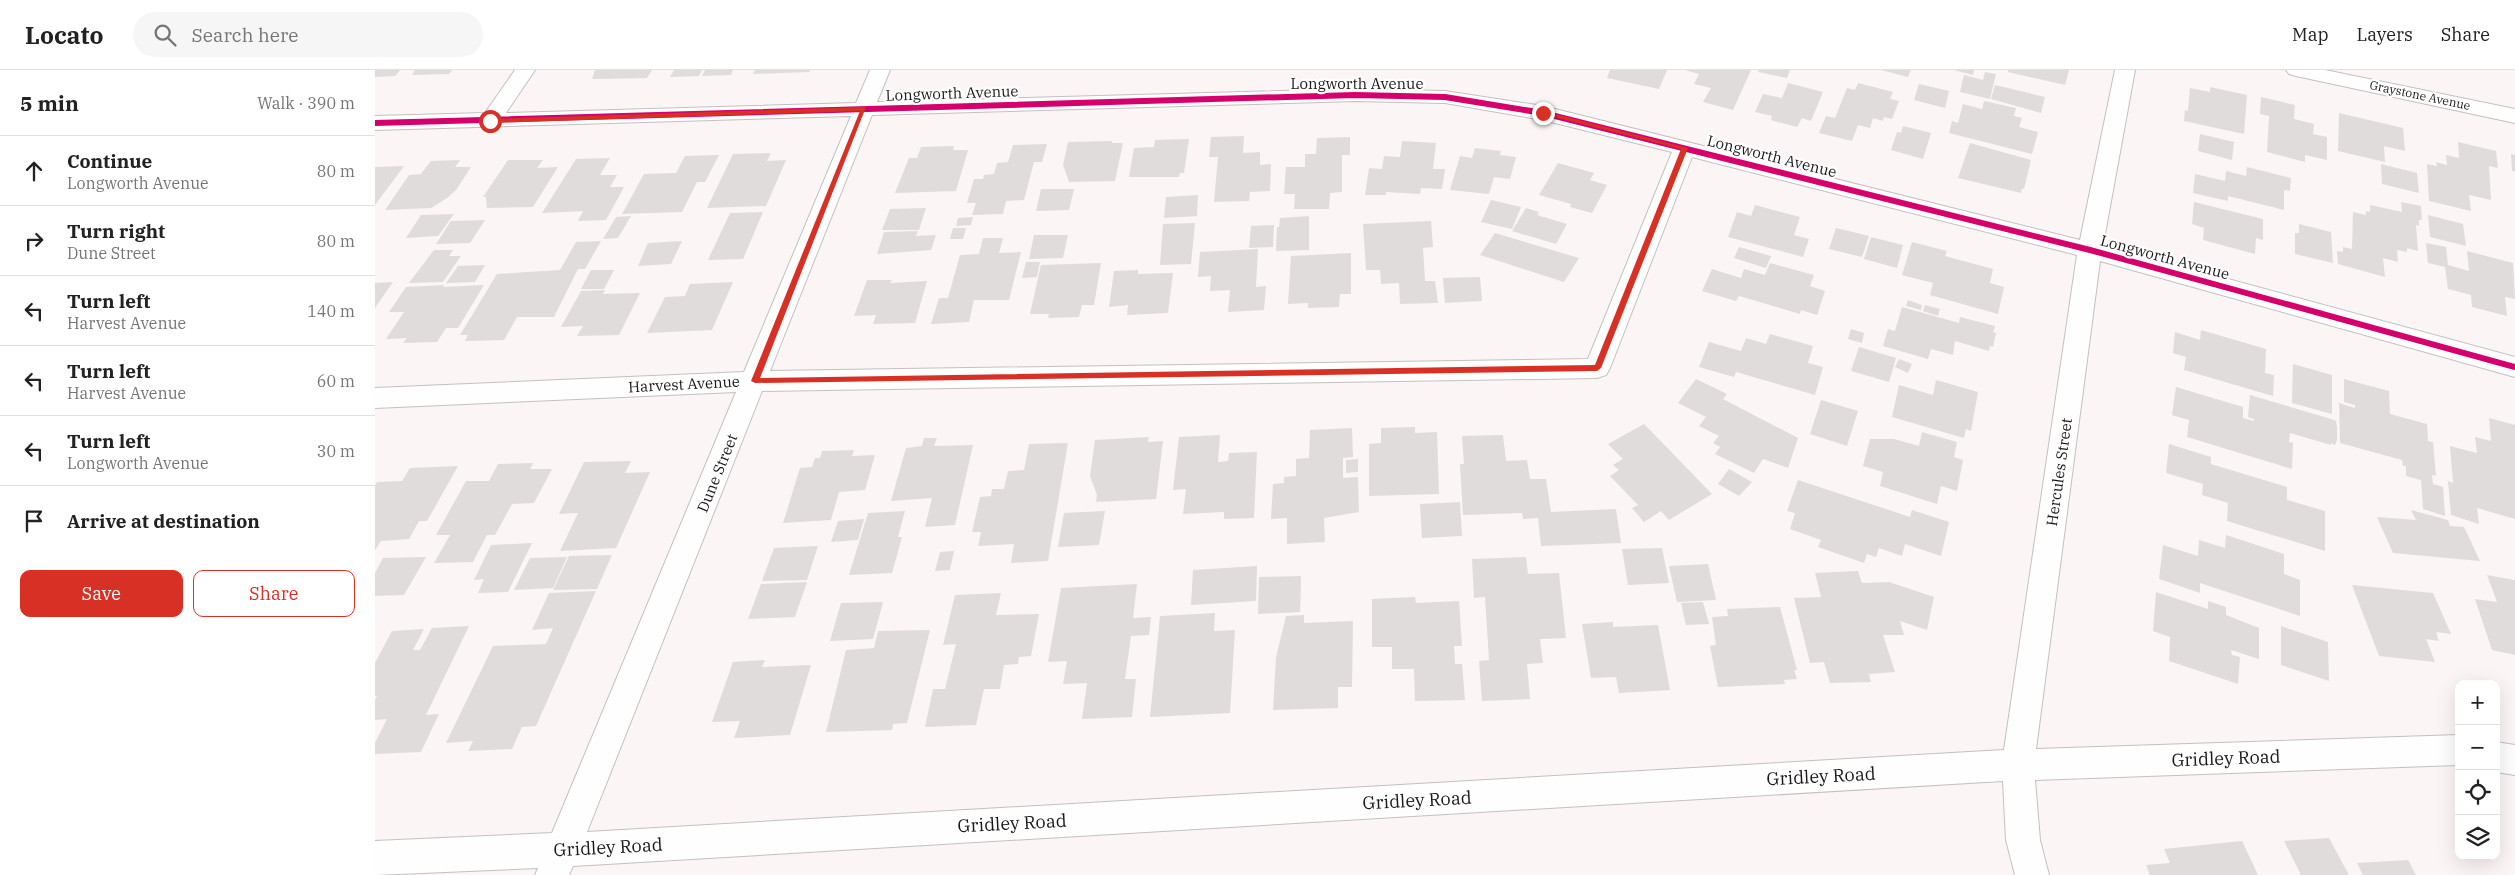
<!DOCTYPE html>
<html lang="en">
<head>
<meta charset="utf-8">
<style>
	body { margin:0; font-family:"IBM Plex Serif",serif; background:#f6f6f6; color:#222 }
	.controls { position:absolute; right:15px; bottom:15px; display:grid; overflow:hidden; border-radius:10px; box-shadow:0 5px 20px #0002 }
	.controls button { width:45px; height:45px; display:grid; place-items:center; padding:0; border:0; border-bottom:1px solid #e0e0e0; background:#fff; color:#222; font:25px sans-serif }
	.stop { position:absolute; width:15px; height:15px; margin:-11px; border:4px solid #d93025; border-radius:50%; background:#fff }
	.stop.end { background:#d93025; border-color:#fff; box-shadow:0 1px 5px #0008 }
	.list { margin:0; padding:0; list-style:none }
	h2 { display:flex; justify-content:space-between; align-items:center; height:65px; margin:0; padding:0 20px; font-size:21px }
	h2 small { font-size:16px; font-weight:400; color:#767676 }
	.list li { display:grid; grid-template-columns:32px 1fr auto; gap:15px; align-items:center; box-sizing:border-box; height:70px; padding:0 20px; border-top:1px solid #e0e0e0 }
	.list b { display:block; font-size:19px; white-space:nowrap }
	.list p { margin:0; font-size:16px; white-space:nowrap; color:#767676 }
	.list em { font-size:16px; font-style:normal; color:#767676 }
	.actions { display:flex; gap:10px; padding:15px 20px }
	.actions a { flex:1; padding:11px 0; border:1px solid #d93025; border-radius:10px; text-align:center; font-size:18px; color:#d93025 }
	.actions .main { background:#d93025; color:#fff }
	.icon { flex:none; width:28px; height:28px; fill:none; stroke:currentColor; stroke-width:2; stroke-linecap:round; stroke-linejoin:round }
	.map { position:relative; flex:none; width:2140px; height:805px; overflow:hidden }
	header { display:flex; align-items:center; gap:30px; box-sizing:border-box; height:70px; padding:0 25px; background:#fff; border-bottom:1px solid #e0e0e0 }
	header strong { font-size:24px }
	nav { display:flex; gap:28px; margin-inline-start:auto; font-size:18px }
	.search { width:350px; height:45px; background:#f6f6f6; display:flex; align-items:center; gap:12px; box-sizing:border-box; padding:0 18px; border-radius:28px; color:#767676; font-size:19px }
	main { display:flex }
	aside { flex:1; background:#fff }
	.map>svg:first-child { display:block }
</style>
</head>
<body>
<header>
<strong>Locato</strong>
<div class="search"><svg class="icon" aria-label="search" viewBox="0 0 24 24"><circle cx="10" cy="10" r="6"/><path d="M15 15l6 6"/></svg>Search here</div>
<nav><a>Map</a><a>Layers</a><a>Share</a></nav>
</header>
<main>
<aside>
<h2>5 min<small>Walk · 390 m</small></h2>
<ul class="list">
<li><svg class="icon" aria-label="ahead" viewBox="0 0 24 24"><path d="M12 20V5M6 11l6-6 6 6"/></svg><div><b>Continue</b><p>Longworth Avenue</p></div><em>80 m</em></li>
<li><svg class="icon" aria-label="right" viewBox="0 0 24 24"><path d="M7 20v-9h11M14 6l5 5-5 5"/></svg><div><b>Turn right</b><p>Dune Street</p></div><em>80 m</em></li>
<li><svg class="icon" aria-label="left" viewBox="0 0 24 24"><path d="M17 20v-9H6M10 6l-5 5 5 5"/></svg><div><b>Turn left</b><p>Harvest Avenue</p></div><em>140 m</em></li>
<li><svg class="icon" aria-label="left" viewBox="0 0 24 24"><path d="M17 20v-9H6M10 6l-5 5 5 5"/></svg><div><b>Turn left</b><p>Harvest Avenue</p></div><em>60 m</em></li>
<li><svg class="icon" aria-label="left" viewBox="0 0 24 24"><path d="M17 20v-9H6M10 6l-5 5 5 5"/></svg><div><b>Turn left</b><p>Longworth Avenue</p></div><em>30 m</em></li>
<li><svg class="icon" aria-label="arrive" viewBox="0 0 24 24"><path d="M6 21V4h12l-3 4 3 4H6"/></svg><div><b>Arrive at destination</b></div></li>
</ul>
<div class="actions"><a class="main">Save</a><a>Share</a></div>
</aside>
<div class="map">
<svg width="2140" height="805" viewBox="0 0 2140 805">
	<rect width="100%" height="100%" fill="#fbf5f5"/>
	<g fill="#e1dcdc">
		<polygon points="0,0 25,0 20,6 0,7"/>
		<polygon points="40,0 77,0 74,4 37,5"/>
		<polygon points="220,0 277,0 272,8 223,9 217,9"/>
		<polygon points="299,0 327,0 324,6 295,7"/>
		<polygon points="330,0 358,0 356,5 327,6"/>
		<polygon points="380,0 435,0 434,2 378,4"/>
		<polygon points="1235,0 1292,0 1284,19 1232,8"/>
		<polygon points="1310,0 1376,0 1358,40 1328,32 1336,18 1319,14 1324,4"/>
		<polygon points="1384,0 1415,0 1412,8 1383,2"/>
		<polygon points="1506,0 1536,0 1533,7"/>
		<polygon points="1579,0 1599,0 1598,5"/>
		<polygon points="1633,0 1694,0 1690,15 1633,2"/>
		<polygon points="1610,2 1621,4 1615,29 1585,22 1589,5 1608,10"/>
		<polygon points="1413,13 1448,22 1436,51 1427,48 1422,57 1396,50 1397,46 1380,42 1388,24 1407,28"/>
		<polygon points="1483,13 1518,22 1515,29 1524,31 1517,49 1509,47 1508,51 1498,48 1495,58 1483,55 1477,71 1444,63 1451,46 1460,48 1472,18 1480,20"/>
		<polygon points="1544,14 1574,21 1570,38 1539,30"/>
		<polygon points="1620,15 1670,27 1666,43 1616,29"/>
		<polygon points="1835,17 1872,25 1869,64 1809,51 1810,40 1813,41 1815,18 1835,22"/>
		<polygon points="1886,27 1920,35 1919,49 1939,54 1938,64 1952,67 1952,90 1930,85 1930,92 1892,82 1894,46 1885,44"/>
		<polygon points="1609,31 1641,38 1639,46 1647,48 1644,57 1663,62 1657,84 1574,63 1577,51 1583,53 1588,34 1607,39"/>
		<polygon points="1964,43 2028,58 2030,81 2009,76 2010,92 1963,81"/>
		<polygon points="1528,56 1556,63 1548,89 1516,80 1522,62 1526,63"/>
		<polygon points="1825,64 1859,72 1857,90 1823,81"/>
		<polygon points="869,66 868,83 885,82 885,95 896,94 895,121 875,122 874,131 839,132 843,87 834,87 836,67"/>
		<polygon points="975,67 975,85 967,85 967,122 955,123 954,139 919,139 920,124 909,124 911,97 930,97 930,84 941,84 942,68"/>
		<polygon points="814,69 809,103 805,103 804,107 754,107 759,78 779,77 780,70"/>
		<polygon points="737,71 737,73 748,73 740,111 694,112 688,95 693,72"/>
		<polygon points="1027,71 1061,73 1058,99 1070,99 1067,119 1046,118 1045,124 1011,122 1011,125 990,125 994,98 1007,99 1009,86 1025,87"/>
		<polygon points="2083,72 2121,81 2123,98 2114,96 2116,130 2094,125 2096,141 2054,131 2052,94 2062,96 2061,92 2072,95 2071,85 2084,88"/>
		<polygon points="1595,73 1656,90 1649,119 1647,118 1646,123 1583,108"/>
		<polygon points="672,74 667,92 659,92 649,130 631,131 628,144 597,145 601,133 592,133 599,109 608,109 609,105 619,104 622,93 633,92 638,75"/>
		<polygon points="579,76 578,80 593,80 581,121 520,123 534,88 542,88 546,77"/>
		<polygon points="1100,78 1126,81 1125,85 1141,87 1135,109 1119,107 1114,124 1075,120 1085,86 1097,88"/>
		<polygon points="396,83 392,91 411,90 391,136 332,138 358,84"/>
		<polygon points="2136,84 2140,85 2140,102 2137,101"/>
		<polygon points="344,85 330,112 322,112 307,142 247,144 269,104 301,103 310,86"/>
		<polygon points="235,88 225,105 242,105 235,117 249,117 231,150 203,151 208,141 167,143 201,89"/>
		<polygon points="85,90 80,97 96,97 81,120 72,128 56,138 10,140 34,105 46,104 56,91"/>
		<polygon points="133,90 168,90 162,98 183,97 158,137 112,138 111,127 108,127"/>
		<polygon points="1183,93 1219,103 1215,110 1232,115 1217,143 1195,137 1196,134 1164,125"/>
		<polygon points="2006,94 2042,103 2044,123 2007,114"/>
		<polygon points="29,96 0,135 0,97"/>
		<polygon points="1872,97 1916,108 1915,121 1909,120 1909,140 1853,126 1853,131 1818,123 1820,104 1850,111 1851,101 1871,106"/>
		<polygon points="666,119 699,119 694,140 661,141"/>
		<polygon points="823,125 822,146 789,148 791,127"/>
		<polygon points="1116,130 1146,137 1137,159 1106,152"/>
		<polygon points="1819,132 1888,149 1888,170 1881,168 1880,184 1828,170 1829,158 1817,154"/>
		<polygon points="2026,132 2046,136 2047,150 2044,150 2044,156 2041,155 2043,181 2032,178 2032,182 2022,180 2023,192 2008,188 2010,207 1963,194 1962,181 1968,182 1968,177 1977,179 1978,142 1991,145 1991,141 1995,142 1995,135 2027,142"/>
		<polygon points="1380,135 1425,147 1419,165 1434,169 1428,187 1353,167 1362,142 1376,146"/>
		<polygon points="551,138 544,160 507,160 515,139"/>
		<polygon points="1151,138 1164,142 1162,145 1192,154 1181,174 1137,161"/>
		<polygon points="388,142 368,189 333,190 355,143"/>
		<polygon points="79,144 63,166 31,168 46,145"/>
		<polygon points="2053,145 2088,154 2091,176 2055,167"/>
		<polygon points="256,146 243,168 228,169 241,147"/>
		<polygon points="934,146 934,180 901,181 902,157 904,157 905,148"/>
		<polygon points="598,147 596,155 581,156 583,148"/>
		<polygon points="110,150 95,173 61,174 76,151"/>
		<polygon points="1056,151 1058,177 1048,178 1050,211 1060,211 1063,233 1025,234 1024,213 1006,214 1005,200 991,200 988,154"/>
		<polygon points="820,153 816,194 785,195 788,154"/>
		<polygon points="1924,154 1956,162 1958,193 1920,184 1920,163 1924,163"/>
		<polygon points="899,155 898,177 874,178 876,156"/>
		<polygon points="578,158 591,158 588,169 575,169"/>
		<polygon points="1461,158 1494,166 1487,187 1454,179"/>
		<polygon points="543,161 541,166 561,165 556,180 502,184 509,162"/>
		<polygon points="1120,163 1204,188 1189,212 1105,185"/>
		<polygon points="659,165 693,165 688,188 654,189"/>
		<polygon points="1496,167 1528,175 1522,198 1489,189"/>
		<polygon points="608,168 628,168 624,183 646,182 634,230 599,230 594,252 556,254 564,228 573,228 585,185 604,184"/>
		<polygon points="226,171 210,199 203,199 179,247 142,247 129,270 90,271 93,265 85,265 122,204 185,200 201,172"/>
		<polygon points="307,171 296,194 263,196 273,173"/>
		<polygon points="1537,172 1572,181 1570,186 1618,199 1615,213 1629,217 1623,244 1555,225 1558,213 1527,205"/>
		<polygon points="2051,173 2071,177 2073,195 2094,201 2092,181 2138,193 2140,229 2130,227 2132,246 2097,237 2096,225 2073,219 2070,197 2053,193"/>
		<polygon points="1364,177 1396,186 1391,198 1359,188"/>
		<polygon points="883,179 881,217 891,216 889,240 853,242 855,220 835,221 836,206 823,207 825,182"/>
		<polygon points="59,180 78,180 74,186 86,186 68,212 34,213"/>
		<polygon points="976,183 976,224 965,224 964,237 933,238 933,233 913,234 916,186"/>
		<polygon points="651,192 665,192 662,207 647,208"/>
		<polygon points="726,193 719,235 707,235 704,247 673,248 674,244 655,244 666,195"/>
		<polygon points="1395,193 1439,205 1435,216 1450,221 1442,245 1426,240 1425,244 1364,226 1361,231 1327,221 1337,199 1366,208 1369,199 1390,205"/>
		<polygon points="110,195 100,212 71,213 83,196"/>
		<polygon points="216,200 239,200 229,219 206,219"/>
		<polygon points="763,200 763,204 798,203 793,243 752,245 753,235 734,237 739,201"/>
		<polygon points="1105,207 1107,231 1070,233 1068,208"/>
		<polygon points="492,210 517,210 515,213 552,211 540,253 498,254 501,245 479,246"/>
		<polygon points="18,212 0,238 0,213"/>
		<polygon points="358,212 337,260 272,263 290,227 310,226 315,214"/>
		<polygon points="69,215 68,217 109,215 83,258 71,258 62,272 28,273 32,268 11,269 29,242 14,242 31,217"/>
		<polygon points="230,220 228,224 265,223 244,265 202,266 208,256 186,257 206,221"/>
		<polygon points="1533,230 1547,235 1546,240 1531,236"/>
		<polygon points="1550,235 1565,239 1563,246 1548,241"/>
		<polygon points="1527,237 1584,253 1585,247 1620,256 1618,262 1621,263 1618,277 1615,276 1614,281 1580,271 1578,285 1556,279 1553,289 1508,276 1513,259 1520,261"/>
		<polygon points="1476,259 1489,263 1487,273 1473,269"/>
		<polygon points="1826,260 1891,279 1890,303 1899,305 1898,326 1809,300 1811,287 1798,283 1800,262 1825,270"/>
		<polygon points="1395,264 1438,276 1433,293 1448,297 1440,325 1361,302 1359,307 1324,297 1334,272 1366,281 1371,268 1391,274"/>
		<polygon points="1484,277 1521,288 1514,312 1476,301"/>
		<polygon points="1524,289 1537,294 1533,303 1520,297"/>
		<polygon points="1918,294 1957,305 1957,344 1917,333"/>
		<polygon points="1321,309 1352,324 1348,329 1423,368 1413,398 1388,389 1379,403 1340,384 1345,377 1338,373 1344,366 1324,356 1331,347 1303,333"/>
		<polygon points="1969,309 2014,321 2015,344 2052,354 2053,371 2058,372 2061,406 2057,405 2058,414 2068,417 2070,446 2048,439 2046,410 2031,406 2031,396 2028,396 2027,390 1965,373 1964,333 1980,338 1980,335 1969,332"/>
		<polygon points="1561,310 1603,322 1596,361 1591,359 1589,368 1517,347 1524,315 1558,325"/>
		<polygon points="1801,317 1868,337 1868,348 1879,351 1879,349 1873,347 1875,325 1956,349 1961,351 1962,357 1962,370 1960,375 1956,373 1956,375 1915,363 1914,372 1918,373 1917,399 1812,367 1814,350 1797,345"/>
		<polygon points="1446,330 1483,341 1472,376 1435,364"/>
		<polygon points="2114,348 2140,355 2140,449 2102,438 2104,454 2076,445 2073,411 2078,413 2075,376 2102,383 2100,367 2116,371"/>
		<polygon points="1269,354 1337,424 1294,450 1286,441 1269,452 1257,438 1263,435 1235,406 1244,400 1238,395 1248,389 1233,374"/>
		<polygon points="1040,357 1040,363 1062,362 1064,424 994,426 994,374 1006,373 1006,358"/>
		<polygon points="977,358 978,387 968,388 968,408 983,407 984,442 949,448 950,472 912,474 912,448 896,449 898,414 909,413 909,407 921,406 921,389 934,388 935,360"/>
		<polygon points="1547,362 1582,372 1579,387 1588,390 1582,421 1566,416 1562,434 1505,416 1508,402 1488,396 1495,369 1519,369 1544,376"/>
		<polygon points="845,365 843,392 853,391 854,383 882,382 879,448 849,449 849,442 808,444 811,419 798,420 804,367"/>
		<polygon points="1128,365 1131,391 1152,390 1155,409 1171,409 1176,442 1241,439 1246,473 1166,476 1163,448 1148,449 1147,443 1088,445 1085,394 1089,394 1087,366"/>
		<polygon points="774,367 773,372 788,371 781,429 721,432 722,425 715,406 720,370"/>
		<polygon points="549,368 562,368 559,376 598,375 580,455 550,457 557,428 516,431 531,378 547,376"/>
		<polygon points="693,373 673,491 636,493 639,474 603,476 606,462 597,462 605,427 616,426 617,419 629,419 633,401 649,400 654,374"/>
		<polygon points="1794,374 1836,387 1836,394 1912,417 1912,430 1950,441 1950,481 1852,451 1853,433 1827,425 1828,414 1791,403"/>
		<polygon points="479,380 477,386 500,385 490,420 464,422 456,450 408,453 425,398 437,397 440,388 445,388 447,381"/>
		<polygon points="983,389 983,402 971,403 971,390"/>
		<polygon points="256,391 250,403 275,402 241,478 185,481 203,443 184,444 209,392"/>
		<polygon points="158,393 155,399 177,399 159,433 137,434 120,465 112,465 98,492 59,493 75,465 61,465 91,411 114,411 123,394"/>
		<polygon points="83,396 52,451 44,451 34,469 6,471 0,480 0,416 2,412 27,411 35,398"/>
		<polygon points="1354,399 1377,412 1364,426 1343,414"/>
		<polygon points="1423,410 1535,447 1537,440 1574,452 1566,486 1530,474 1527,486 1504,478 1501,487 1492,484 1489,493 1443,477 1446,470 1415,459 1420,443 1412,441"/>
		<polygon points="1085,432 1087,466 1047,468 1045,434"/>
		<polygon points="2036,440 2073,450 2075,456 2089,457 2105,491 2018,483 2002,447 2041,450"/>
		<polygon points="530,441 523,467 527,467 517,503 474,505 493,443"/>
		<polygon points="730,441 724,475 683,477 689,443"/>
		<polygon points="489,449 483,470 456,472 463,451"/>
		<polygon points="1851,465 1909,484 1909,504 1925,510 1925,546 1825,513 1825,523 1784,509 1788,475 1823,486 1824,470 1850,478"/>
		<polygon points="157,473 133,522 103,523 109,509 99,510 116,475"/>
		<polygon points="443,476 432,510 387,511 399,478"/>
		<polygon points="1287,478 1294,513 1253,515 1247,479"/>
		<polygon points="579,481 575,500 560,501 565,482"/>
		<polygon points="237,485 222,519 178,520 194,486"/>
		<polygon points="51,487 29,525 0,526 0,503 8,488"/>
		<polygon points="192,487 178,518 139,520 155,488"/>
		<polygon points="1151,487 1153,504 1184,503 1191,568 1165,569 1168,593 1152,594 1155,629 1107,631 1104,591 1114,590 1110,527 1099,528 1097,489"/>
		<polygon points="1333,494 1341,530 1302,532 1294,496"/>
		<polygon points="882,496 881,531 816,535 818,500"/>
		<polygon points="1483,501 1487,513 1514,512 1559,527 1552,560 1525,551 1529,565 1508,565 1520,602 1494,604 1496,612 1455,613 1449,592 1435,593 1419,528 1446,527 1440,503"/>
		<polygon points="2112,505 2140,510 2140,585 2117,580 2100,529 2122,532"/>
		<polygon points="926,506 925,542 883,544 884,507"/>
		<polygon points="432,512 420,547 373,549 386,514"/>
		<polygon points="762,514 758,548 776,547 774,565 756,566 750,609 761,609 757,647 707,649 712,613 688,614 692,591 673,592 686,518"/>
		<polygon points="1977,515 2058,523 2076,564 2061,562 2064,571 2051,569 2060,592 2004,586"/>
		<polygon points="221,521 161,656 147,657 137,679 93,681 98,671 71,673 118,576 171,574 178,558 157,560 174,523"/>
		<polygon points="1781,522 1833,539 1833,531 1851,537 1851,545 1884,558 1884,589 1856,580 1857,585 1865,587 1863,614 1794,591 1795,567 1778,561"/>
		<polygon points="626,523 621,545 664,544 656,586 644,587 643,594 629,595 625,619 609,619 601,655 550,657 558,619 570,619 581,574 568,575 580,525"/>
		<polygon points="1040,527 1041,533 1084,531 1087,576 1079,576 1080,594 1087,594 1090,630 1040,631 1039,599 1017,599 1017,577 997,577 997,529"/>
		<polygon points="508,532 498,569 455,571 466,533"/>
		<polygon points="1328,532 1334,554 1311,555 1306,533"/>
		<polygon points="1405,537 1422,600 1419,600 1422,609 1409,610 1410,614 1343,617 1335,576 1341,575 1337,547 1353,546 1352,539"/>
		<polygon points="840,543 839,561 860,560 855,643 775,647 785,546"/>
		<polygon points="929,545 929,553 978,551 977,617 963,617 963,638 898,640 901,587 911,546"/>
		<polygon points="1238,552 1238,557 1283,555 1295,620 1244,623 1241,607 1216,608 1207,554"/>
		<polygon points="94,556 51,645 64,644 46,682 0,684 0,673 12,649 0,650 0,630 2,626 0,626 0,593 17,561 49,559 38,580 45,580 57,558"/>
		<polygon points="1906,556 1953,572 1954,611 1906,595"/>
		<polygon points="555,560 532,653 518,654 517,660 451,662 471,580 499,578 503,561"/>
		<polygon points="390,590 387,597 436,595 415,665 359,668 365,651 337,652 358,592"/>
		<polygon points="1954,768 1974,805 1926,805 1909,771"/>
		<polygon points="1867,771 1883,805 1775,805 1771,795 1795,793 1789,779"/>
		<polygon points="2033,790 2041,805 1988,805 1982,793"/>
	</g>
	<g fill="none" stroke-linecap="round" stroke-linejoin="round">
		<defs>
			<g id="minor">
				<path d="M140,0H160L131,43L481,33L495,0H515L502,32L980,19L1070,21L1168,36L1705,170L1740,0H1760L1728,175L2140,287V307L1725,191L1661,679L2084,665V695L1660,710L1665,770L1674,805H1640L1631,770L1628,711L198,796L194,805H160L163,798L0,805V771L177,763L361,322L0,338V318L369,302L476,46L0,60V46L110,43ZM980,31L1070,33L1168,50L1297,82L1213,289L395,301L497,45ZM1317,87L1702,185L1629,680L212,762L387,321L1222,308L1231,305L1235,298Z"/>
				<polygon points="1911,0 1950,0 2140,39 2140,53 1921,6 1914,4"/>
				<polygon points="2121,672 2140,675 2140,705 2121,702"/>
			</g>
		</defs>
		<use href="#minor" stroke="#c5c0c0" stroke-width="2"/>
		<use href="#minor" fill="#fefefe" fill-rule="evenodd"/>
		<defs>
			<polyline id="cycleway" points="0,53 980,25 1070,27 1168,43 1715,180 2140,297"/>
		</defs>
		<use href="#cycleway" stroke="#fff" stroke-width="9"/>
		<use href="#cycleway" stroke="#d6006c" stroke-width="6"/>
	</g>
	<polygon fill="#d93025" points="491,37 385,308 1220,295 1306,79 1164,43 1168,41 1313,78 1226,298 1222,301 380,313 376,311 485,41 115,53 112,51 115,49"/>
	<g text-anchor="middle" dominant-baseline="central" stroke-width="4.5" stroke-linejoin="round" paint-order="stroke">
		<g font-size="12" fill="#1d1818" stroke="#fff">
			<text transform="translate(2045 25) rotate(12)">Graystone Avenue</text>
		</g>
		<g font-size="15" fill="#1d1818" stroke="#fff">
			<text x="982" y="13">Longworth Avenue</text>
			<text transform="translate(577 23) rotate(-2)">Longworth Avenue</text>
			<text transform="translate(1397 86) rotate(14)">Longworth Avenue</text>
			<text transform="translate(1790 187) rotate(15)">Longworth Avenue</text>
			<text transform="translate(309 314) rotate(-3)">Harvest Avenue</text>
			<text transform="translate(1684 402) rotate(-82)">Hercules Street</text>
			<text transform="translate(342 403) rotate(-68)">Dune Street</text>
		</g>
		<g font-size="18" fill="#1d1818" stroke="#fff">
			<text transform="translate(1851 688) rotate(-2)">Gridley Road</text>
			<text transform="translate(1446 706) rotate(-3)">Gridley Road</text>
			<text transform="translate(1042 730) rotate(-3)">Gridley Road</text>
			<text transform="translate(637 753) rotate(-3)">Gridley Road</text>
			<text transform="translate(233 777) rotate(-3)">Gridley Road</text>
		</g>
	</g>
</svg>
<div class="controls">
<button>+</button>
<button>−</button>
<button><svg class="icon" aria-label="locate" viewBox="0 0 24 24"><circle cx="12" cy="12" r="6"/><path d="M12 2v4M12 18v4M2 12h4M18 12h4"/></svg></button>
<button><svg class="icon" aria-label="layers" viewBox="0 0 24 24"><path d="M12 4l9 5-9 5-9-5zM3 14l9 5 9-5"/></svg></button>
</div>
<div class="stop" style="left:115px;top:51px"></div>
<div class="stop end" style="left:1168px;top:43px"></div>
</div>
</main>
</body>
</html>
